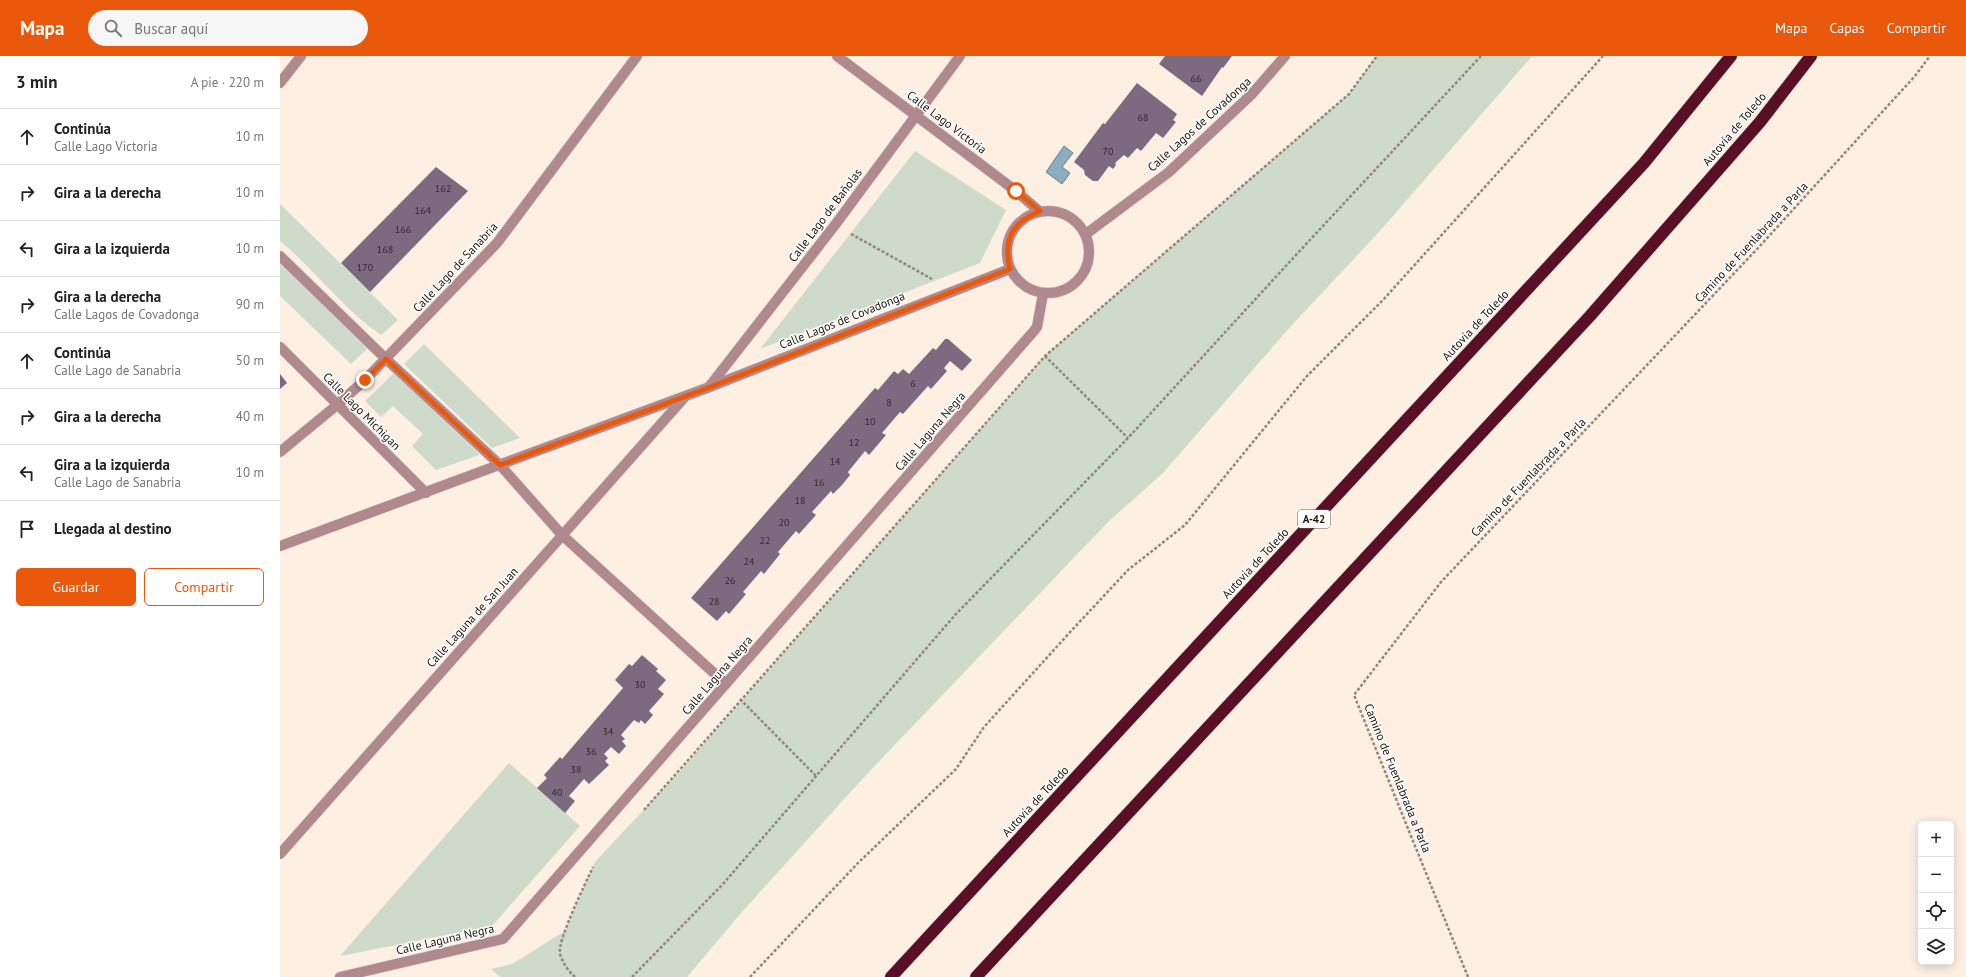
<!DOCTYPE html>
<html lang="es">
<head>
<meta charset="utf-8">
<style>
	body { margin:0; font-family:"PT Sans",sans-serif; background:#f6f6f6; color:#222 }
	.controls { position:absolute; right:12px; bottom:12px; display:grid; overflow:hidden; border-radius:6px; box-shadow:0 2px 10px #0003 }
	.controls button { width:36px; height:36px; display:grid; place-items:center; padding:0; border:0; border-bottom:1px solid #e0e0e0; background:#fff; color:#222; font:20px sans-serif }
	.stop { position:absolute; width:12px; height:12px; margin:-9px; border:3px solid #ea580c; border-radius:50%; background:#fff }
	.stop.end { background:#ea580c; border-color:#fff; box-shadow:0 1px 4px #0008 }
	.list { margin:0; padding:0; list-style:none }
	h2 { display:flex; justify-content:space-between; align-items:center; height:52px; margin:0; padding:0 16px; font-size:17px }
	h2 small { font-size:13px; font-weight:400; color:#767676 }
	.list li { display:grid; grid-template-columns:26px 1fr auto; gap:12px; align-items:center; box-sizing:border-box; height:56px; padding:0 16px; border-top:1px solid #e0e0e0 }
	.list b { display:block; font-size:15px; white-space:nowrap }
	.list p { margin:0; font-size:13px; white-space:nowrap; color:#767676 }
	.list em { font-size:13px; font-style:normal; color:#767676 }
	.actions { display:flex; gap:8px; padding:12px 16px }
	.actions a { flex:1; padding:9px 0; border:1px solid #ea580c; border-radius:6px; text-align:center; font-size:14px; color:#ea580c }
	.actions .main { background:#ea580c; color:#fff }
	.icon { flex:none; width:22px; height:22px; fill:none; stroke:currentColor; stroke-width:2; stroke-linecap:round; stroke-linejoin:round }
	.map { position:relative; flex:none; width:1686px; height:921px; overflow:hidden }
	header { display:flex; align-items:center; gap:24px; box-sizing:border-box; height:56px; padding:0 20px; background:#ea580c; color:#fff }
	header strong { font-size:19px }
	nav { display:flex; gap:22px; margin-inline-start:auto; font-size:14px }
	.search { width:280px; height:36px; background:#f6f6f6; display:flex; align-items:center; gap:10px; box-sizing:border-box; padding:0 14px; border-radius:22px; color:#767676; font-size:15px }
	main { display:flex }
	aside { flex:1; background:#fff }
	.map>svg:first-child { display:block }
</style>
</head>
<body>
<header>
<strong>Mapa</strong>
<div class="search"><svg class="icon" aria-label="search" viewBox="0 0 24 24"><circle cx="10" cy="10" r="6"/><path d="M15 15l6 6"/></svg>Buscar aquí</div>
<nav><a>Mapa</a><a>Capas</a><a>Compartir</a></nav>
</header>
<main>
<aside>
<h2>3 min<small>A pie · 220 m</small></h2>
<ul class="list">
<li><svg class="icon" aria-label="ahead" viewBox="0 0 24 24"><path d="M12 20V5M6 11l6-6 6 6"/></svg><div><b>Continúa</b><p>Calle Lago Victoria</p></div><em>10 m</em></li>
<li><svg class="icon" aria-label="right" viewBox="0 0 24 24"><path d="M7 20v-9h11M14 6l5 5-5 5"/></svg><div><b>Gira a la derecha</b></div><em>10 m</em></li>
<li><svg class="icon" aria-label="left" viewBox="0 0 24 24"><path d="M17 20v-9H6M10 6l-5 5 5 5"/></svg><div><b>Gira a la izquierda</b></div><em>10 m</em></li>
<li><svg class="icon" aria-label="right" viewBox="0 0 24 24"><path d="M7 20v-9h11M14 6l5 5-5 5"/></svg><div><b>Gira a la derecha</b><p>Calle Lagos de Covadonga</p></div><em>90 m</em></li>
<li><svg class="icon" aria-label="ahead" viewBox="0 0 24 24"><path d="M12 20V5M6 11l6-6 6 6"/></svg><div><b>Continúa</b><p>Calle Lago de Sanabria</p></div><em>50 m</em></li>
<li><svg class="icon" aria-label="right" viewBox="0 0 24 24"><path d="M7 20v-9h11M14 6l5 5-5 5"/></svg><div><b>Gira a la derecha</b></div><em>40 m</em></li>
<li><svg class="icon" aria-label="left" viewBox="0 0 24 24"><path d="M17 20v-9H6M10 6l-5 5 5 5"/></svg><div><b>Gira a la izquierda</b><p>Calle Lago de Sanabria</p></div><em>10 m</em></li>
<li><svg class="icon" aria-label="arrive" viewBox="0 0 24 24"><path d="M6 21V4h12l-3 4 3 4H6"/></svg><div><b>Llegada al destino</b></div></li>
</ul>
<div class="actions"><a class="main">Guardar</a><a>Compartir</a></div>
</aside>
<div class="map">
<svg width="1686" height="921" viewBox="0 0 1686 921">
	<rect width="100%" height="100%" fill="#fdefe2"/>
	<g fill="#cedbca">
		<polygon points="1097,0 1252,0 1099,176 1010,271 882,418 829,465 586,719 461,857 407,921 220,921 211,913 232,908 285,875 315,806 399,716 765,300 1069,38"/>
		<polygon points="635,95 726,154 700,207 480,293"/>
		<path d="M0,148L118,264L101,279C63,253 35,214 0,185Z"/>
		<polygon points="0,208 88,292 71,308 0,240"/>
		<polygon points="144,288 240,382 212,392 124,308"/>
		<polygon points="114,317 199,398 199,399 156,414 132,390 143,378 113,350 101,361 85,345"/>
		<polygon points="229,707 300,770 212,870 60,900"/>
	</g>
	<polygon fill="#8cacbf" stroke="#6a7e8a" points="784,90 793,97 782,111 790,117 782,128 766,116"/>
	<g fill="#7b6a80">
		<polygon points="885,0 952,0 943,12 942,11 922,40 879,8"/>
		<polygon points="857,27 897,58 893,64 896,66 883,82 876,77 861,95 857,92 848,102 844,99 835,107 836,109 833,113 829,110 818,125 813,125 805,119 804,114 794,106 823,67 825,68"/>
		<polygon points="156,111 188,135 90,236 61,207"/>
		<polygon points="665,283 668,283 692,304 682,315 670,305 664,312 667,315 651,333 648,330 623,358 620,356 602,377 606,379 589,399 585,395 568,416 570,419 562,429 553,438 551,435 532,456 536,459 519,478 516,475 498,496 500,498 484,518 481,515 463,536 466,538 449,558 446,555 437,565 411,542 595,332 598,334 614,315 618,318 623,313 629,318 653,292 656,294"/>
		<polygon points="0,318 7,327 0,333"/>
		<polygon points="362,599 378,613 376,615 386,624 378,633 384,638 369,655 373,659 365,668 361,664 359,667 354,664 341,679 345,683 342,685 346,690 339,698 331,691 324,698 328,702 325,705 329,709 309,728 304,723 289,740 295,745 285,757 257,732 267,722 264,719 280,701 282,703 343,632 335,624 349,608 352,610"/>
	</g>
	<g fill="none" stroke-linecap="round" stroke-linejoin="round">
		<defs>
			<g id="street">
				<polyline points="557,0 736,135 759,155"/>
				<polyline points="0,27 21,0"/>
				<circle cx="768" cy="196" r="41"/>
				<polyline points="806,178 889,116 972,38 1005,0"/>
				<polyline points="0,200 106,303 220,409 282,479 446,628"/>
				<polyline points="0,291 146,437"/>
				<polyline points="429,331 555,169 680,0"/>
				<polyline points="0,396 57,349 85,324 217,187 357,0"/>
				<polyline points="0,490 427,332 730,213"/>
				<polyline points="0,798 403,343"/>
				<polyline points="60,921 223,883 753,276 757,271 763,238"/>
			</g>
			<g id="highway">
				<polyline points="611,921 1364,107 1451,0"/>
				<polyline points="696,921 1310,260 1480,66 1531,0"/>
			</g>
		</defs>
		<use href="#street" stroke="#d9ccc0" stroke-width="11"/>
		<use href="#highway" stroke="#d9ccc0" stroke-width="13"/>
		<g stroke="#92867c" stroke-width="2.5" stroke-dasharray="3 2" stroke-linecap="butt">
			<polyline points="571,178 652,223"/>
			<polyline points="765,300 848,382"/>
			<polyline points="460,643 536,720"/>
			<polyline points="364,754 765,300 1069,38 1097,0"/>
			<path d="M295,921C288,915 283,907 280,898C277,885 306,826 313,811"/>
			<polyline points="352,921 443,828 675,559 848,382 1015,200 1201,0"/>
			<polyline points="470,921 578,807 676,713 704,671 792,574 848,514 905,469 1027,320 1103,244 1323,0"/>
			<polyline points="1188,921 1074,639 1161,526 1479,191 1635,20 1650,0"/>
		</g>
		<use href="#street" stroke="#af898e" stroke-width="10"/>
		<use href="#highway" stroke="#591026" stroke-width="12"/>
	</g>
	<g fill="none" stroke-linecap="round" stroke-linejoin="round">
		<path stroke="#ea580c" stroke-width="5" d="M85,324L106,303L220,409L428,332L730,213C723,183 732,167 760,155L736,135"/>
	</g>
	<g text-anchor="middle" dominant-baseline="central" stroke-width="3" stroke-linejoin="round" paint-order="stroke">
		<g font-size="10" fill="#342a2a">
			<text x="916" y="22">66</text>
			<text x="863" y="61">68</text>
			<text x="828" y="95">70</text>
			<text x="163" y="132">162</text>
			<text x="143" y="154">164</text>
			<text x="123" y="173">166</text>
			<text x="105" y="193">168</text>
			<text x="85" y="211">170</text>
			<text x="633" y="327">6</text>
			<text x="609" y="346">8</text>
			<text x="590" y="365">10</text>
			<text x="574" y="386">12</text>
			<text x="555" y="405">14</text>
			<text x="539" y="426">16</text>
			<text x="520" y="444">18</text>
			<text x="504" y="466">20</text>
			<text x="485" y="484">22</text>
			<text x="469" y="505">24</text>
			<text x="450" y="524">26</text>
			<text x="434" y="545">28</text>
			<text x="360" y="628">30</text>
			<text x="328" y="675">34</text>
			<text x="311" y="695">36</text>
			<text x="296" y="713">38</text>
			<text x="277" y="736">40</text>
		</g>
		<rect fill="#fff" stroke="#605a56" stroke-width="1" x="1018" y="454" width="32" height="18" rx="3"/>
		<g font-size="11" font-weight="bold" fill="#1c140d">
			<text x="1034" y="463">A-42</text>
		</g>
		<g font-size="12" fill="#1c140d" stroke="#fff">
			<text transform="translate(667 66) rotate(37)">Calle Lago Victoria</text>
			<text transform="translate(919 68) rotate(-42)">Calle Lagos de Covadonga</text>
			<text transform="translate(1454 73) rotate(-50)">Autovía de Toledo</text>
			<text transform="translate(545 159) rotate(-53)">Calle Lago de Bañolas</text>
			<text transform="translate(1471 186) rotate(-47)">Camino de Fuenlabrada a Parla</text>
			<text transform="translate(175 211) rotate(-47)">Calle Lago de Sanabria</text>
			<text transform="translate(562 264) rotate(-22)">Calle Lagos de Covadonga</text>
			<text transform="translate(1195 269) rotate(-47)">Autovía de Toledo</text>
			<text transform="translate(82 355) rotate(45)">Calle Lago Michigan</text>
			<text transform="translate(650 375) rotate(-49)">Calle Laguna Negra</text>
			<text transform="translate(1248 421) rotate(-46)">Camino de Fuenlabrada a Parla</text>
			<text transform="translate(975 507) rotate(-47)">Autovía de Toledo</text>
			<text transform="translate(192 561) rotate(-48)">Calle Laguna de San Juan</text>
			<text transform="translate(437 619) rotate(-49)">Calle Laguna Negra</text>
			<text transform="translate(1118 722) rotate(68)">Camino de Fuenlabrada a Parla</text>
			<text transform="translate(755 745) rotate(-47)">Autovía de Toledo</text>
			<text transform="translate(165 883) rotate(-13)">Calle Laguna Negra</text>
		</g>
	</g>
</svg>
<div class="controls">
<button>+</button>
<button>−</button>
<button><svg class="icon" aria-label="locate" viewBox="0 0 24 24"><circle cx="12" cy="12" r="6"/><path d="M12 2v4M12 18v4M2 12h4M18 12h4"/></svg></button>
<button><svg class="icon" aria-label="layers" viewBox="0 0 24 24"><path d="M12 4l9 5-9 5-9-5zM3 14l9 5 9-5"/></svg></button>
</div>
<div class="stop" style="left:736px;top:135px"></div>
<div class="stop end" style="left:85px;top:324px"></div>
</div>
</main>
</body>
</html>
